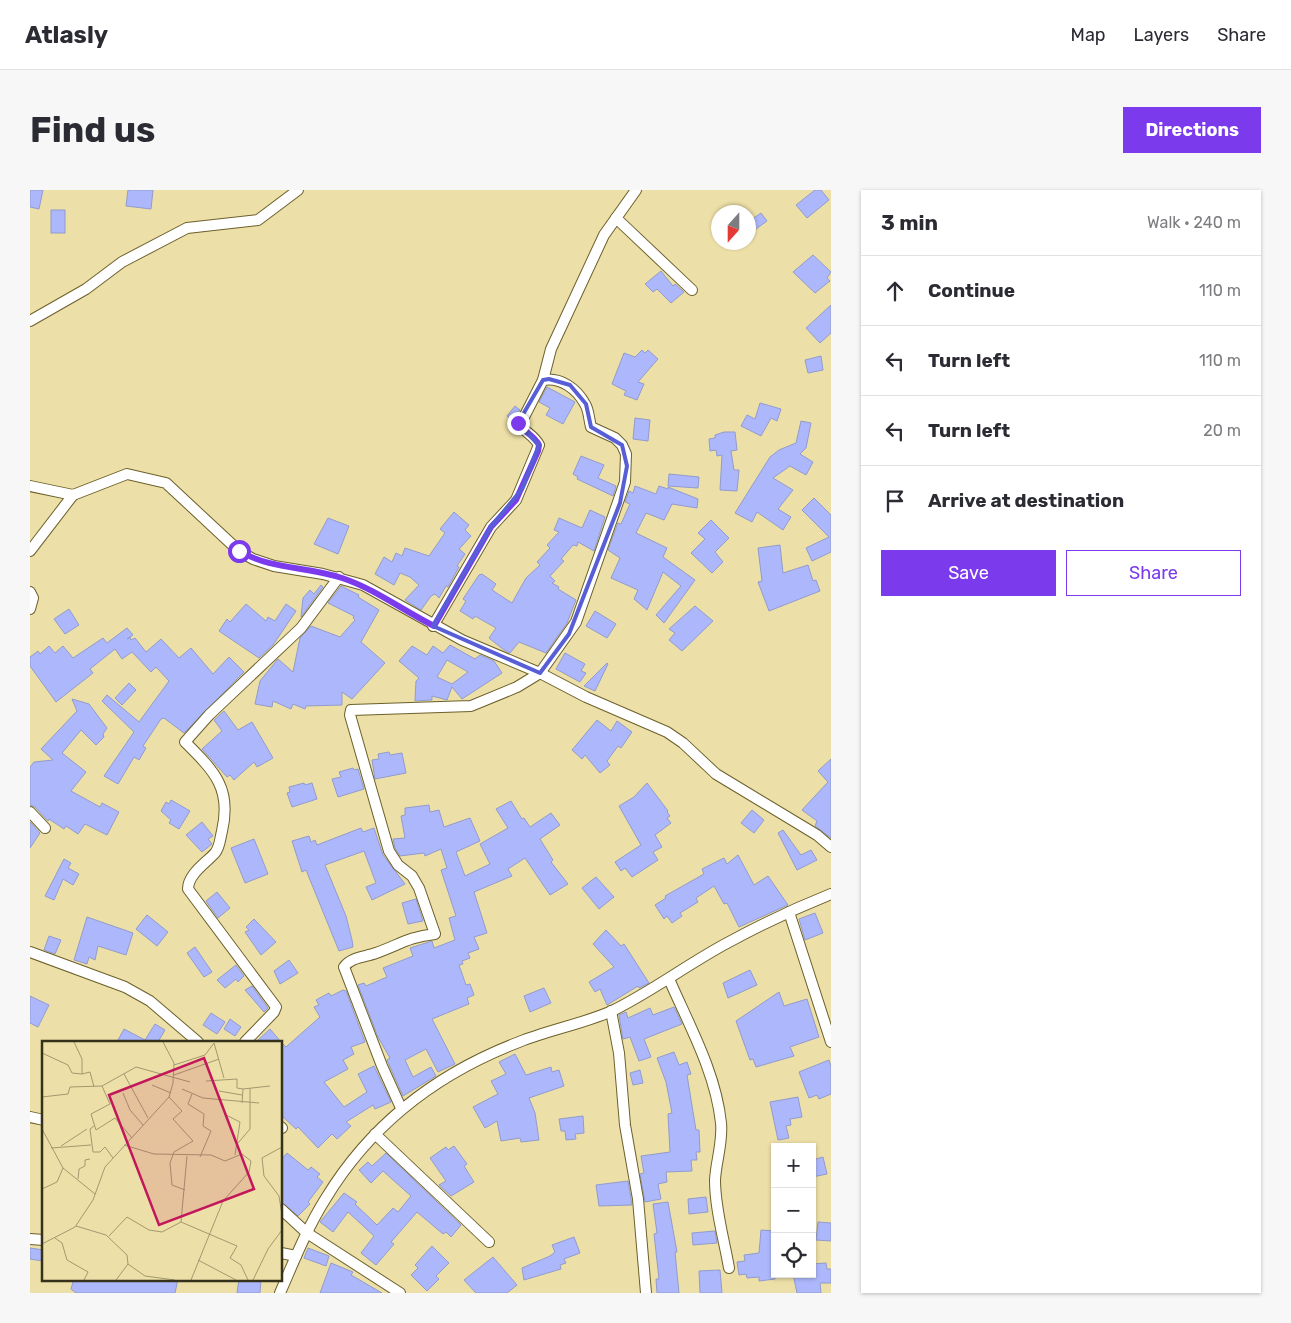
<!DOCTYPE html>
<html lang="en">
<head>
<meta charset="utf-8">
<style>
	body { margin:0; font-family:Rubik,sans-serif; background:#f7f7f7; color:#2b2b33 }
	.controls { position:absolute; right:15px; bottom:15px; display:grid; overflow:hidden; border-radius:0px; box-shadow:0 1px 4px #0004 }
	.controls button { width:45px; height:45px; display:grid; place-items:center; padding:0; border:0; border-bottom:1px solid #e1e1e2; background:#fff; color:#2b2b33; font:25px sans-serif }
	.compass { position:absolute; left:681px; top:15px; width:45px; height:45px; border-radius:50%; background:#fff; box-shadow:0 1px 4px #0004; rotate:201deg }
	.stop { position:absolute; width:15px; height:15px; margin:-11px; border:4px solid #7c3aed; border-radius:50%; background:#fff }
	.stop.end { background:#7c3aed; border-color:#fff; box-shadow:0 1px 5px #0008 }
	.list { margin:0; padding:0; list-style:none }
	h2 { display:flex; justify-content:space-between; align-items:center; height:65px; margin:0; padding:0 20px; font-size:21px }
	h2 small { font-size:16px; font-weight:400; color:#7c7c81 }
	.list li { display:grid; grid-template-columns:32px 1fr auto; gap:15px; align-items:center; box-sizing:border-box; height:70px; padding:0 20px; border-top:1px solid #e1e1e2 }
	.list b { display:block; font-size:19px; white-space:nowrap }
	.list em { font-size:16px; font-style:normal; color:#7c7c81 }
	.actions { display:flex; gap:10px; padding:15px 20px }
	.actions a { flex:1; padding:11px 0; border:1px solid #7c3aed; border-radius:0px; text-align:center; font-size:18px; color:#7c3aed }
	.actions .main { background:#7c3aed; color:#fff }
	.icon { flex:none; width:28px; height:28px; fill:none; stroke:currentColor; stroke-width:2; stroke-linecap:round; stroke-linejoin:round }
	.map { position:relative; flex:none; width:801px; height:1103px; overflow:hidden; border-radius:0px }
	header { display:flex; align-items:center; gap:30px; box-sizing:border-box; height:70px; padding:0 25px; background:#fff; border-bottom:1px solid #e1e1e2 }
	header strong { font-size:24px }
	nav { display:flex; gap:28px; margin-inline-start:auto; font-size:18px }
	.intro { display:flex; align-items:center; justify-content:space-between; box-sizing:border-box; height:120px; padding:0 30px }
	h1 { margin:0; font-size:35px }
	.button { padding:12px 22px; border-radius:0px; background:#7c3aed; color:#fff; font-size:18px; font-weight:700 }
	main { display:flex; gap:30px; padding:0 30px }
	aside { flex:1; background:#fff; border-radius:0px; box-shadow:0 1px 4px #0004 }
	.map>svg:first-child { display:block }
</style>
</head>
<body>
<header>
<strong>Atlasly</strong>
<nav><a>Map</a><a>Layers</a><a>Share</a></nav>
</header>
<div class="intro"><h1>Find us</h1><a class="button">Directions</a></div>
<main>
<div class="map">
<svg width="801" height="1103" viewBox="0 0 801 1103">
	<rect width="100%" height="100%" fill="#ecdfa7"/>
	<g fill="#adb8fc" stroke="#929bcc" fill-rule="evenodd">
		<polygon points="0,0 13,0 9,19 0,17"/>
		<polygon points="98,0 123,0 121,19 96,16"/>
		<polygon points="785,0 791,0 799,10 777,28 766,15"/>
		<rect x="21" y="20" width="14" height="23"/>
		<polygon points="731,23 737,31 723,41 718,32"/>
		<polygon points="783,65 801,82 797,88 800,91 785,103 763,82"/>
		<polygon points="631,81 643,96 645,94 654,102 641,113 627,99 623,102 615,94"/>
		<polygon points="801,115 801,143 790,153 776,138"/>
		<polygon points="612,160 615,163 618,160 628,169 608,192 614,194 607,210 594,205 596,201 582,194 594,163 605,167"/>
		<polygon points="791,166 793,180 778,183 775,170"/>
		<polygon points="517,197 545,212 533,234 516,225 520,218 509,212"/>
		<polygon points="730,213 751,219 747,231 741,228 731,246 711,236 717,225 725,229"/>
		<polygon points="485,216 490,220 482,230 477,226"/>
		<polygon points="605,228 620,230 618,251 603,249"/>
		<polygon points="771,231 781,233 776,258 770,264 783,272 776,285 760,276 743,288 763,300 748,319 761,327 753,340 727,322 722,332 705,323 740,267 749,260 766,253"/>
		<polygon points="694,242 705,242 707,260 701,261 704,280 709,280 707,301 690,300 692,265 687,266 686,260 680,261 679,249 685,248 685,245"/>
		<polygon points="551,266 574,275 568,288 586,296 583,306 547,289 548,287 543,284"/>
		<polygon points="639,284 669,287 668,298 638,296"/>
		<polygon points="605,296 626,304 629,296 638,299 638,297 668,309 667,318 642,314 634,330 616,323 606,343 637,358 633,367 665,390 634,433 626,425 651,396 633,382 617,420 604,409 608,400 581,388 590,368 578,360 588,333 591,334 600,314 595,312 599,301 603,303"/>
		<polygon points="784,308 801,325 801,362 782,371 776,358 799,347 772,320"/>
		<polygon points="560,320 575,327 564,361 548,352 547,356 543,355 531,369 534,371 520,386 525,391 522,393 529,397 528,399 546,410 537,433 516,463 489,452 480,463 474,460 459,448 466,438 445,426 443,429 430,421 436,411 433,409 449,385 452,384 466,394 462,400 482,413 496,388 510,375 507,372 520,358 517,355 529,342 524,340 529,328 552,338"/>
		<polygon points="424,322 439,335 435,340 441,346 429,359 435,364 427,376 429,377 418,397 416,396 409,408 405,404 401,406 391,420 375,410 389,395 380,387 370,383 364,395 345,384 354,367 362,372 366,363 372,366 375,358 399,366 415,343 410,339"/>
		<polygon points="298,328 319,336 308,364 284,354"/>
		<polygon points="681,330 699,348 685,362 693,372 682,383 661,363 675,349 668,343"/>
		<polygon points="750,355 753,383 778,375 783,391 786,390 790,401 739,421 728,392 732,391 728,358"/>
		<polygon points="291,395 293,397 271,427 273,408 280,400 284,404"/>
		<polygon points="311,396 329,405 328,407 349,420 331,452 355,473 322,509 312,502 312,515 276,516 275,519 263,514 261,519 243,511 242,517 225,514 230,491 248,469 263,482 270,448 281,436 310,447 325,430 323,428 324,426 298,413"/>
		<polygon points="216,414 236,431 238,427 245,431 256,414 266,421 243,455 229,468 189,441 197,429 200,432"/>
		<polygon points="665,416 683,431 652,461 639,450 645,443 639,439"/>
		<polygon points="39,419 49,435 35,444 24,429"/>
		<polygon points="565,421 586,434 577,448 556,436"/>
		<polygon points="97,438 103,445 97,449 100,447 101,450 105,448 116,462 131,449 149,468 161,458 183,484 199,467 214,482 154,543 134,528 131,529 113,556 116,558 109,570 104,567 88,594 74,586 104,542 72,511 77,505 109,532 139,491 126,477 121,482 102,462 92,469 85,459 60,479 63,483 26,512 0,476 0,467 8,461 10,464 19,456 25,463 33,456 43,468 73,448 77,453"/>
		<path d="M420,455L445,469L450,465L464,471L472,483L432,509L422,497L417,510L402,506V510L385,511L386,491L389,488L369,471L382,456L397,465L403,456L413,463ZM417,470L438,482L422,494L407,487Z"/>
		<polygon points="535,463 555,474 551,481 556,483 550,492 526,479"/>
		<polygon points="577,473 578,474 565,501 554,496"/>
		<polygon points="99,493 106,500 92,515 85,508"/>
		<polygon points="42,509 59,514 77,538 73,544 74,547 66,555 51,540 32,563 56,582 41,601 70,617 72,613 89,622 77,645 55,634 48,644 36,636 34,639 19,629 18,631 5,617 0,615 0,577 4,572 23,570 11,559 47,521"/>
		<polygon points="194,521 208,540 222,532 243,568 227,577 224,572 204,590 200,585 197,587 172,559 192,541 184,530"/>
		<polygon points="567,530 581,541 587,531 602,542 591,558 588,556 577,571 580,575 570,583 555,565 552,569 542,560"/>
		<polygon points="359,562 360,565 372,563 376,583 345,589 342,570 349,569 348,564"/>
		<polygon points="801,569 801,648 785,636 787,631 772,620 798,592 788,581"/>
		<polygon points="323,578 324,580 328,579 334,599 308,607 302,589 311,587 309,582"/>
		<polygon points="274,593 275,595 282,593 287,609 262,617 257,603 260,602 259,597"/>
		<polygon points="617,593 638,621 637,622 640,626 637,628 641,633 625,645 632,657 623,662 628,670 602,687 595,678 591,681 585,672 611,655 589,616 604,607"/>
		<polygon points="141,610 160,621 149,639 139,633 141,630 131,621 136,612 139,614"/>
		<polygon points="481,611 492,629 494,628 500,637 521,623 530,635 510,649 523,670 521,672 538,694 520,705 495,668 478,679 482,686 444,702 457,743 444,747 449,759 438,763 440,768 432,771 433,774 429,775 436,795 440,794 444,805 437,808 439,814 402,829 425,874 408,882 396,859 375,870 383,887 401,877 406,886 373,906 357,870 360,868 348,847 328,795 334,793 336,796 357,787 353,778 383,766 380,758 402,751 404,758 425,750 419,728 426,726 411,680 417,678 411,659 395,666 394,663 370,666 365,658 363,649 375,648 371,626 375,625 375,618 399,615 400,622 409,620 414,637 440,628 450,651 426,662 435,686 460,674 450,654 478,638 466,619"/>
		<polygon points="722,620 734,630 724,643 711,633"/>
		<polygon points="0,632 10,643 0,658"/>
		<polygon points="172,632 183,646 178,649 182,654 172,662 156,645"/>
		<polygon points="331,638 333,642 344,638 353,665 375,694 342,710 336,697 346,693 334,661 295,675 316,726 322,750 323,757 309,761 276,680 272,682 262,651 279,646 281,652 285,650 287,655"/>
		<polygon points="753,640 771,665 781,660 787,670 767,680 748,643"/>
		<polygon points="224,649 238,684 215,693 201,658"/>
		<polygon points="708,665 724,695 738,686 758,715 709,737 697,713 694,714 684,696 666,708 668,712 650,723 652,726 642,733 637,726 634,729 625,715 636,708 635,706 674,684 672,679 694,668 697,674"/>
		<polygon points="34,669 41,673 38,678 49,684 43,695 33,689 24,710 15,706"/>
		<polygon points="566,687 584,707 569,719 552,698"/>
		<polygon points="187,702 200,718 188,728 176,711"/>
		<polygon points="386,709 393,731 378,734 372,713"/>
		<polygon points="785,723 793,743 775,750 769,729"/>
		<polygon points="117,725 138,742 127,756 106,739"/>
		<polygon points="57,727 103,743 96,765 68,756 65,770 59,767 57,774 44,770"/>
		<polygon points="224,729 246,752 231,765 215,742 219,740 216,737"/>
		<polygon points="576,740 591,756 594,754 619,793 609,798 608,796 577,815 570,799 565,802 559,792 584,777 563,754"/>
		<polygon points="19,746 31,750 25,764 14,760"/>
		<polygon points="165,757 182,782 174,787 157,763"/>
		<polygon points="259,770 268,783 250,794 244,781"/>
		<polygon points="206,775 214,786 208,792 206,789 195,798 187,790"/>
		<polygon points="720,780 727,795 698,808 693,793"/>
		<polygon points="222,796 238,818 234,822 215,800"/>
		<polygon points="514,798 521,813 500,822 494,806"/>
		<polygon points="313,800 316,801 335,852 321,857 324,864 313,870 318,879 294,892 314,917 337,902 328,884 344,876 361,912 345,919 343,915 316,932 321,936 307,949 302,944 288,958 268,937 266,939 251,925 251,852 256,857 290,827 284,817 289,815 286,810 299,803 301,806"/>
		<polygon points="749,802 754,816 777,809 789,847 760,857 764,866 726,877 723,869 720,870 706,831"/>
		<polygon points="0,806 19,815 8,837 0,833"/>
		<polygon points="644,817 652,834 614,849 621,867 609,871 600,847 593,849 589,825 596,822 598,828 620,818 623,825"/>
		<polygon points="181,823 195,832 187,844 173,835"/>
		<polygon points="200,829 211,837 205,846 194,839"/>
		<polygon points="125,834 135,840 128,852 87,852 94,839 115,850"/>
		<polygon points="240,839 251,852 226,852"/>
		<polygon points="644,862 649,875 657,872 661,884 657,885 666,940 669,940 670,962 666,962 667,970 661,970 662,981 636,982 637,992 628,994 631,1009 615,1012 610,984 614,983 611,966 640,962 638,924 642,923 636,892 627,868"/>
		<polygon points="485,864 496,885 521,877 522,882 529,880 534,896 499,908 505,923 509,950 491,952 490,948 471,951 467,931 455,938 443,917 468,904 461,891 476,884 469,872"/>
		<polygon points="799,870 801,876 801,904 789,909 787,905 779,908 769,882"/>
		<polygon points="610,880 613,893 603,895 600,883"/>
		<polygon points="768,907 772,927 760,929 761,935 756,936 759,948 748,950 740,912"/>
		<polygon points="553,926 554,943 545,944 546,949 536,950 535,941 531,941 529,929"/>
		<polygon points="424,956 437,974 434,976 444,992 421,1006 409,995 416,991 400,968 416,957 418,960"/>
		<polygon points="257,963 278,980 281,977 290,984 287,987 293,992 278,1012 280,1014 268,1026 251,1012 251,970"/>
		<polygon points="356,963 431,1035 421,1047 416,1042 413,1044 387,1022 361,1052 364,1054 346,1075 331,1063 344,1046 318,1022 303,1042 290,1032 314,1003 327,1012 325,1014 347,1035 363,1018 368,1022 381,1006 353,981 341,993 329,980 338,972 342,976"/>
		<polygon points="793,967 797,984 782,987 782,970"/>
		<polygon points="598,991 602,1015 569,1016 566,995"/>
		<polygon points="676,1007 678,1022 659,1024 658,1009"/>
		<polygon points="638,1012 647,1062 645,1062 649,1103 627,1103 626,1089 629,1089 624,1044 627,1043 623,1014"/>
		<polygon points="788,1032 801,1033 801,1051 786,1050"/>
		<polygon points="731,1040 745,1041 745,1089 729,1091 729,1087 717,1088 716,1084 709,1085 707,1072 715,1071 714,1065 729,1063"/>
		<polygon points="685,1041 687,1053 663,1055 662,1043"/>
		<polygon points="544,1047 550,1063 534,1069 536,1073 530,1075 531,1079 494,1090 492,1078 520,1066 525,1062 522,1055"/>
		<polygon points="402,1056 419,1073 406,1086 409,1089 397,1101 381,1085 388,1078 385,1075"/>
		<polygon points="0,1058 14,1060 13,1071 0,1069"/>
		<polygon points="278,1058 299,1066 296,1076 274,1068"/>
		<polygon points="463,1067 487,1095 477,1103 446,1103 434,1090"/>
		<polygon points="301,1073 323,1082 321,1085 352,1103 290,1103"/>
		<polygon points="796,1073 797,1079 801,1079 801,1093 790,1093 791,1103 767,1103 763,1084 782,1084 782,1074"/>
		<polygon points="690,1080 692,1103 670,1103 669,1081"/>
		<polygon points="44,1089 148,1089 145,1103 46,1103 41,1099"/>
		<polygon points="209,1089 231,1089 230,1103 207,1103"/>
	</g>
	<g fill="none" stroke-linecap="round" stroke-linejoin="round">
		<defs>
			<g id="street">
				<polyline points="586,28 662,100"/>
				<polyline points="0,131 56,99 92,72 157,38 228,30 268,0"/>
				<polyline points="0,296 43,305 97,284 136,293 209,361 223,369 244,376 293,384 333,395 432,450 510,483 556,507 637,542 653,553 686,584 787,645 801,657"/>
				<polyline points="0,361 43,305"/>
				<polyline points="0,402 3,408 0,419"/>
				<path d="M403,436L461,337L486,310L509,255C504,245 494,242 488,233L493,229L513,190L521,159L574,45L606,0"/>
				<polyline points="0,622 15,638"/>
				<polyline points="759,722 801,852"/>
				<polyline points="0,762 95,797 120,811 168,852"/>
				<path d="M639,789C659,835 686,883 691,933C693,952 686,971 685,990C685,1019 694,1049 699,1078"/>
				<polyline points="581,821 589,863 595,935 608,1009 616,1103"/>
				<path d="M215,852L244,822L246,817L158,699C158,684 176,673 185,663C190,657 190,649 192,641C202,598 184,581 155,552L179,525L271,438L309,387"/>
				<path d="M371,918L352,876L314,777C321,767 335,767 346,763C369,755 378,747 405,744L389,698L382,686L368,675L359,661L320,525L321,520L441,516L487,497L510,483L546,432L595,292L596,264L592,255L585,248L561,237C559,230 559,220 555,214C547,199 531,187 513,190"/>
				<polyline points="0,927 14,930"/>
				<polyline points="251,937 252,938"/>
				<polyline points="345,944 459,1052"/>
				<polyline points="251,1019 277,1043 370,1103"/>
				<polyline points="0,1049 14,1050"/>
				<polyline points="251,1063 266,1066"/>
				<path d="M250,1103C264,1071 277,1038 296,1008C341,934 408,883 489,852C519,840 552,834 582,821C623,801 659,773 699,752C732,734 766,718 801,704"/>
			</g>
		</defs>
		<use href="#street" stroke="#6c602b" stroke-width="12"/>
		<use href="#street" stroke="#fff" stroke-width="10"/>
	</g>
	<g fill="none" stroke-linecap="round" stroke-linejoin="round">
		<path stroke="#7c3aed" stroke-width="6" d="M209,361C242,380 276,376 312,388C345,399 372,420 404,436L461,337L486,310L508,261L509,255C504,245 494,242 488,233"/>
	</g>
	<path fill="none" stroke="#585ed5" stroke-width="4" stroke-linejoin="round" d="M519,189L540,195L556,214L561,237L592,255L597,276L590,313L539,444L510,483L403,436L461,337L492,299L509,255L488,233L513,190Z"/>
	<g transform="translate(12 851)">
		<rect width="240" height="240" fill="#ecdfa7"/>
		<path fill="none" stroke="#a3996f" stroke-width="1" d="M32,1L40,18V33L48,31L52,46M172,2L182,37M0,12L26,24L30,32L40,33M132,24L163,14L172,2M82,33L106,77M132,34L177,18M164,40L195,38V47L201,48L200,62M110,44L129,52M60,45L68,63L49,73L54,89L73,77L90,97M140,48L161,57L217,62M201,48L228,45M177,50L200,54M81,52L88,69L101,84M150,53L146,63L162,73L161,85L169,90L158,116M0,56L26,53L28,46L60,45L94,26L148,41M127,56L140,70L131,78L151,100L132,111L128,122L130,144L143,149M182,73L198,81L193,114M52,85L48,88L51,111H58L63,106L71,117M0,88L21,127L53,153M196,102L208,88V47M82,104L112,113L169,114L183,120L200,113L209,120L207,131L181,160L149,239M19,105L45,88M240,106L220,117L222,135L237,155L240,174M9,107L49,104M36,138L37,128L43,125V119L48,118M0,148L15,141L21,127M139,181L195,205L188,217L199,224L206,239M34,185L64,194L85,214L86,223L74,239M67,195L85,176L107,189L120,191L139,181L145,115M13,197L20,202L25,219L46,231L42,239M0,203L33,186L51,159L63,126L127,56L131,42L132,22L121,1M156,219L194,239M86,223L103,235L133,239M211,239L226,208L240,189"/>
		<path fill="#c2185b" fill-opacity="0.15" stroke="#c2185b" stroke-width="2.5" d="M162,17L212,148L117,184L67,54Z"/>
		<rect width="240" height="240" fill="none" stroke="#36311b" stroke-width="2.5"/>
	</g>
</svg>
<div class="controls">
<button>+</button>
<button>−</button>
<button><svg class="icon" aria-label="locate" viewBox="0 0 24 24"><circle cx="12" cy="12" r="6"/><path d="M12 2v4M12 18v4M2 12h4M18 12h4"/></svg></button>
</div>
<svg class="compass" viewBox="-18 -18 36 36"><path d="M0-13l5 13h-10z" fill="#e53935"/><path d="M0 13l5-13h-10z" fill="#7c7c81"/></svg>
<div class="stop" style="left:209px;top:361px"></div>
<div class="stop end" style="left:488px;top:233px"></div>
</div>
<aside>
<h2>3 min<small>Walk · 240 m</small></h2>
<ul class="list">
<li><svg class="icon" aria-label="ahead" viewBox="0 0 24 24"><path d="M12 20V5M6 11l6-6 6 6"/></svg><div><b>Continue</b></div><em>110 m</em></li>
<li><svg class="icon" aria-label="left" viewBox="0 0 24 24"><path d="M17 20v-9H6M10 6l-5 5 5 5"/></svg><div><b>Turn left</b></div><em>110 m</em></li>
<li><svg class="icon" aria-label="left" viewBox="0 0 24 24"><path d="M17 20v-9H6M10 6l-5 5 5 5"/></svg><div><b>Turn left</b></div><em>20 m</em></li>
<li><svg class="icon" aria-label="arrive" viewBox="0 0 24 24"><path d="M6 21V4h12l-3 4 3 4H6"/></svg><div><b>Arrive at destination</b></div></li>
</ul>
<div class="actions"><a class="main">Save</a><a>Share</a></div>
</aside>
</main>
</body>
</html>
